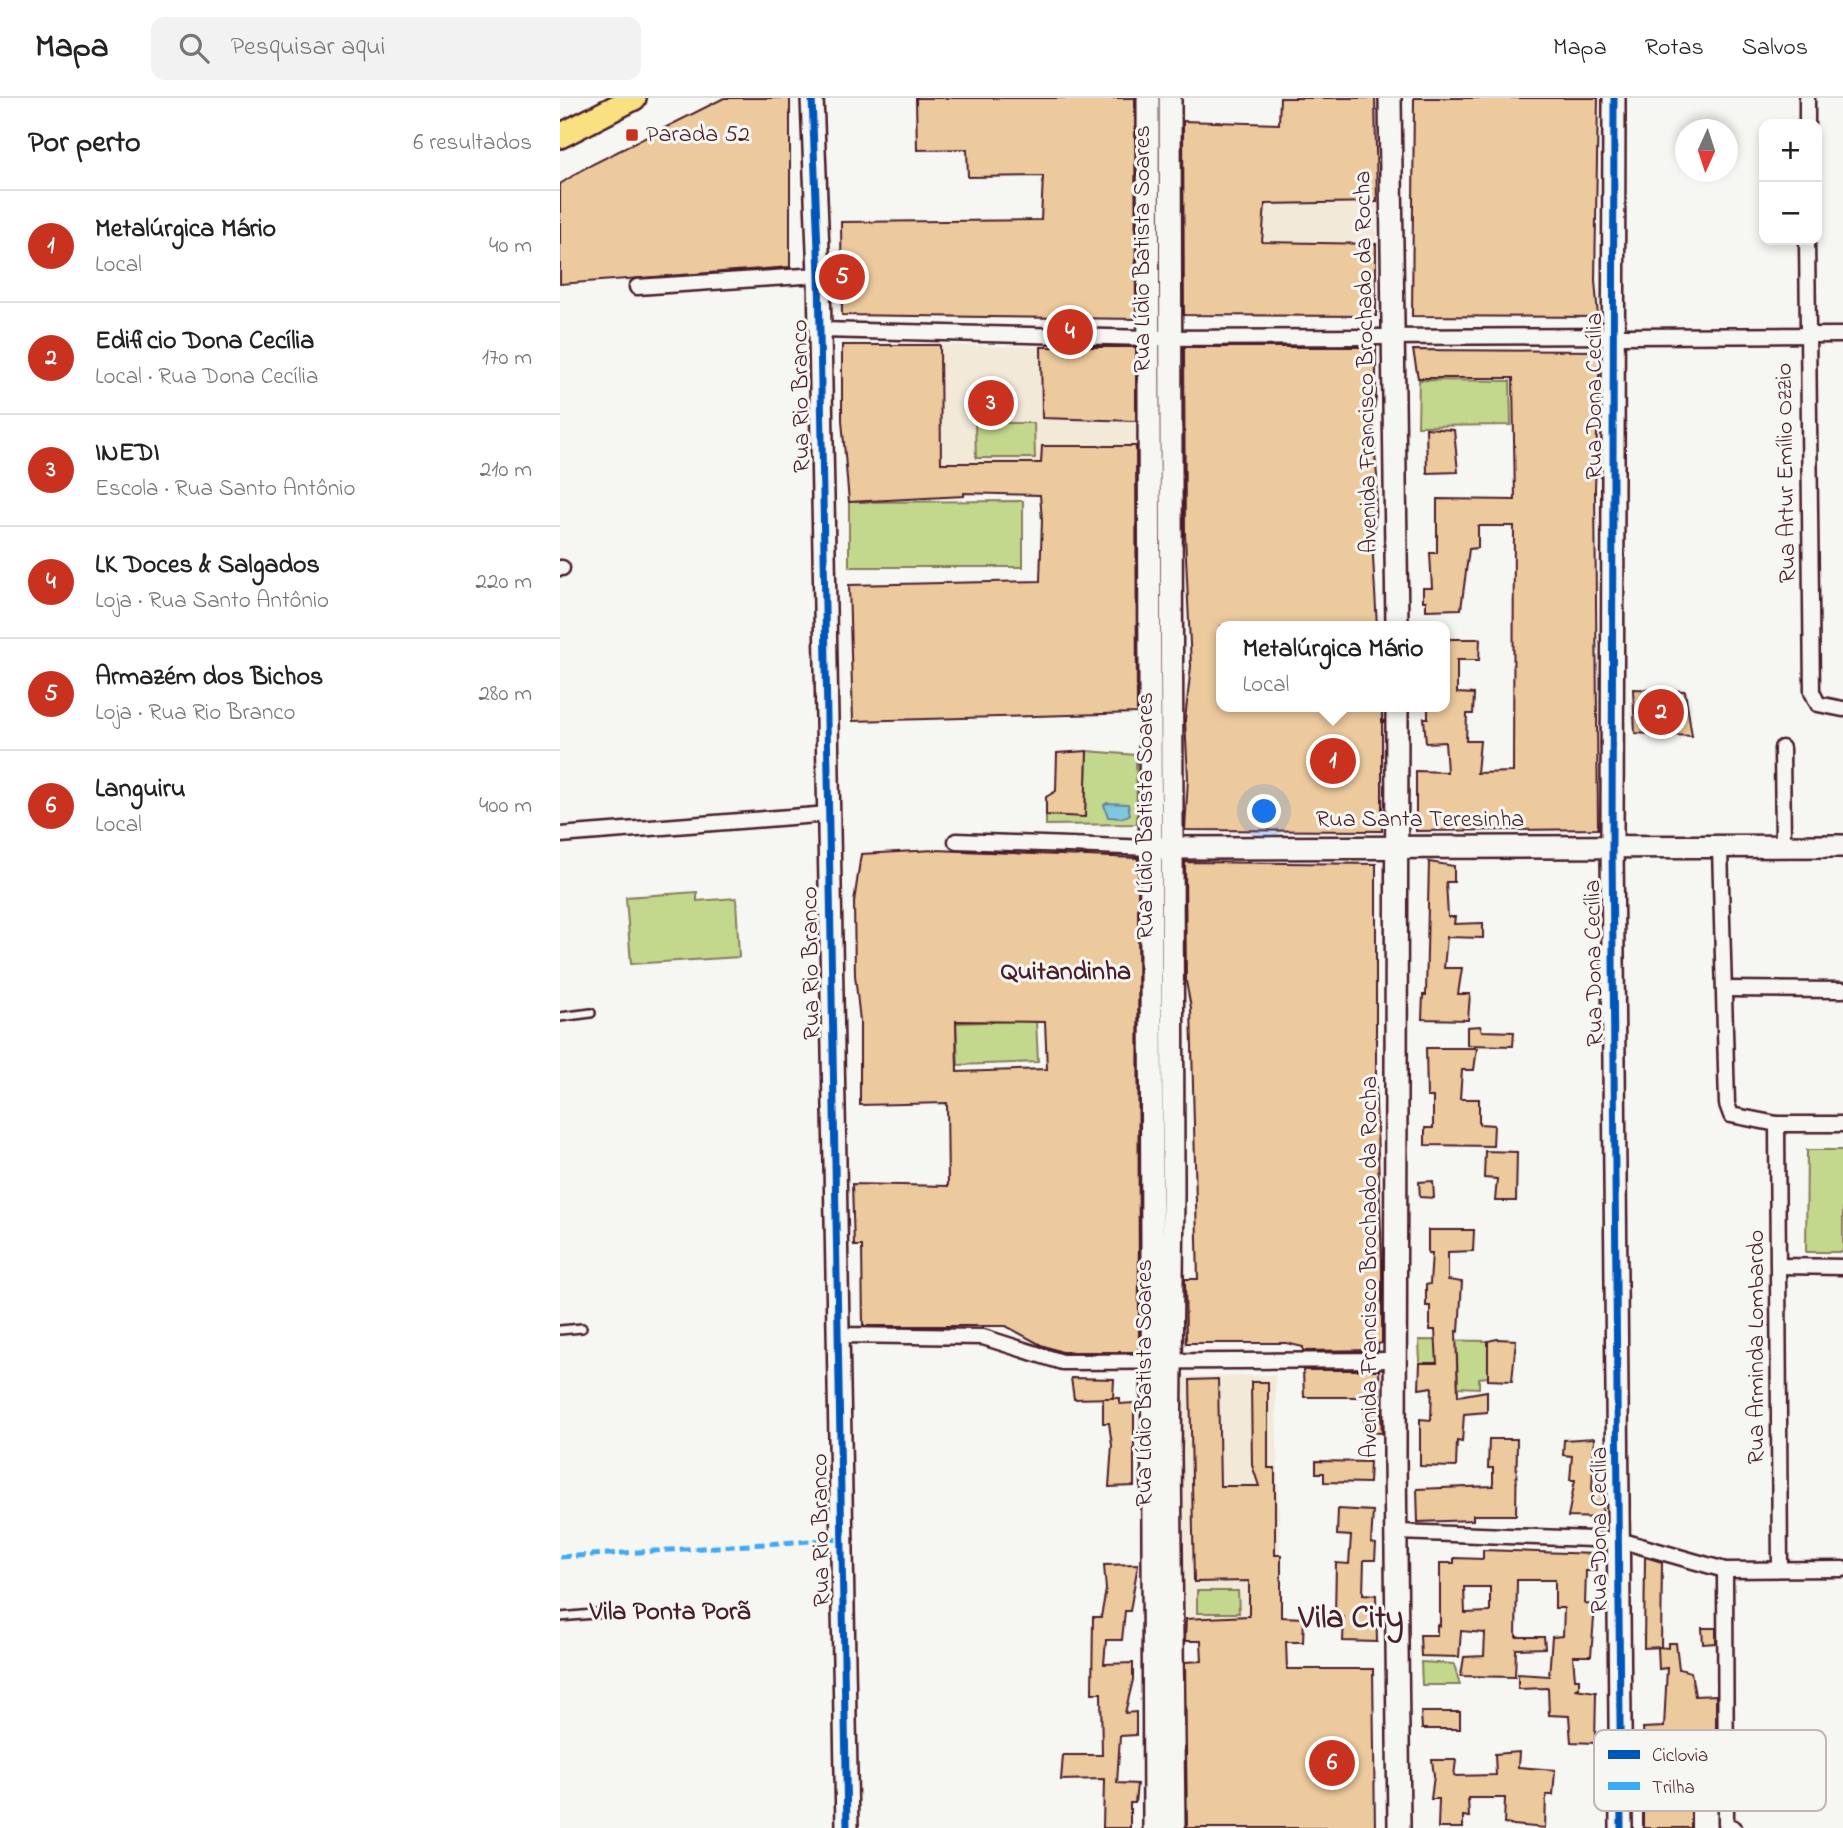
<!DOCTYPE html>
<html lang="pt">
<head>
<meta charset="utf-8">
<style>
	body { margin:0; font-family:"Indie Flower",sans-serif; background:#f2f2f2; color:#222 }
	.controls { position:absolute; right:21px; top:21px; display:grid; overflow:hidden; border-radius:14px; box-shadow:0 4px 10px #0003 }
	.controls button { width:63px; height:63px; display:grid; place-items:center; padding:0; border:0; border-bottom:2px solid #e0e0e0; background:#fff; color:#222; font:35px sans-serif }
	.compass { position:absolute; left:1115px; top:21px; width:63px; height:63px; border-radius:50%; background:#fff; box-shadow:0 4px 10px #0003; rotate:183deg }
	.you { position:absolute; left:705px; top:714px; width:24px; height:24px; margin:-18px; border:5px solid #fff; border-radius:50%; background:#1a73e8; box-shadow:0 0 0 10px #1a73e833 }
	.badge { display:grid; place-items:center; width:46px; height:46px; border-radius:50%; background:#c8321e; color:#fff; font-size:23px; font-weight:700 }
	.pin { position:absolute; translate:-50% -50%; border:4px solid #fff; box-shadow:0 2px 7px #0006 }
	.popup { position:absolute; left:656px; top:523px; width:234px; height:91px; box-sizing:border-box; display:grid; place-content:center; border-radius:14px; background:#fff; filter:drop-shadow(0 2px 5px #0005); font-size:23px; white-space:nowrap; color:#767676 }
	.popup b { font-size:26px; color:#222 }
	.popup::after { content:''; position:absolute; left:50%; top:100%; margin-left:-14px; border:14px solid transparent; border-top-color:#fff }
	.list { margin:0; padding:0; list-style:none }
	h2 { display:flex; justify-content:space-between; align-items:center; height:91px; margin:0; padding:0 28px; font-size:30px }
	h2 small { font-size:23px; font-weight:400; color:#767676 }
	.list li { display:grid; grid-template-columns:46px 1fr auto; gap:21px; align-items:center; box-sizing:border-box; height:112px; padding:0 28px; border-top:2px solid #e0e0e0 }
	.list b { display:block; font-size:26px; white-space:nowrap }
	.list p { margin:0; font-size:23px; white-space:nowrap; color:#767676 }
	.list em { font-size:23px; font-style:normal; color:#767676 }
	.icon { flex:none; width:38px; height:38px; fill:none; stroke:currentColor; stroke-width:2; stroke-linecap:round; stroke-linejoin:round }
	.map { position:relative; flex:none; width:1283px; height:1730px; overflow:hidden }
	header { display:flex; align-items:center; gap:42px; box-sizing:border-box; height:98px; padding:0 35px; background:#fff; border-bottom:2px solid #e0e0e0 }
	header strong { font-size:33px }
	nav { display:flex; gap:38px; margin-inline-start:auto; font-size:24px }
	.search { width:490px; height:63px; background:#f2f2f2; display:flex; align-items:center; gap:18px; box-sizing:border-box; padding:0 24px; border-radius:14px; color:#767676; font-size:26px }
	main { display:flex }
	aside { flex:1; background:#fff }
	.map>svg:first-child { display:block }
</style>
</head>
<body>
<header>
<strong>Mapa</strong>
<div class="search"><svg class="icon" aria-label="search" viewBox="0 0 24 24"><circle cx="10" cy="10" r="6"/><path d="M15 15l6 6"/></svg>Pesquisar aqui</div>
<nav><a>Mapa</a><a>Rotas</a><a>Salvos</a></nav>
</header>
<main>
<aside>
<h2>Por perto<small>6 resultados</small></h2>
<ul class="list">
<li><span class="badge">1</span><div><b>Metalúrgica Mário</b><p>Local</p></div><em>40 m</em></li>
<li><span class="badge">2</span><div><b>Edificio Dona Cecília</b><p>Local · Rua Dona Cecília</p></div><em>170 m</em></li>
<li><span class="badge">3</span><div><b>INEDI</b><p>Escola · Rua Santo Antônio</p></div><em>210 m</em></li>
<li><span class="badge">4</span><div><b>LK Doces &amp; Salgados</b><p>Loja · Rua Santo Antônio</p></div><em>220 m</em></li>
<li><span class="badge">5</span><div><b>Armazém dos Bichos</b><p>Loja · Rua Rio Branco</p></div><em>280 m</em></li>
<li><span class="badge">6</span><div><b>Languiru</b><p>Local</p></div><em>400 m</em></li>
</ul>
</aside>
<div class="map">
<svg width="1283" height="1730" viewBox="0 0 1283 1730">
	<rect width="100%" height="100%" fill="#f6f6f2"/>
	<filter id="ink" filterUnits="userSpaceOnUse"><feTurbulence type="fractalNoise" baseFrequency=".0143" numOctaves="2"/><feDisplacementMap in="SourceGraphic" scale="14" xChannelSelector="R" yChannelSelector="G"/><feConvolveMatrix kernelMatrix="1 2 1 2 8 2 1 2 1" color-interpolation-filters="sRGB"/></filter>
	<g filter="url(#ink)">
		<g fill="#f3e9d9">
			<polygon points="817,104 816,146 702,144 704,106"/>
			<polygon points="380,247 481,249 482,320 576,323 577,348 483,348 481,364 381,365"/>
			<polygon points="715,1277 722,1517 626,1521 621,1279"/>
		</g>
		<g fill="#c4d88d" stroke="#877c5c" stroke-width="2">
			<polygon points="859,282 950,283 951,327 858,328"/>
			<polygon points="415,325 474,325 475,360 416,360"/>
			<polygon points="463,403 463,469 289,469 289,404"/>
			<polygon points="527,653 576,657 577,726 486,727 486,717 525,718"/>
			<polygon points="137,794 137,803 176,800 179,859 71,866 66,799"/>
			<polygon points="476,922 478,964 398,967 396,925"/>
			<polygon points="1247,1052 1283,1052 1283,1154 1246,1154"/>
			<polygon points="859,1242 928,1243 928,1279 919,1280 919,1290 898,1289 897,1255 877,1253 877,1265 860,1265"/>
			<polygon points="637,1493 678,1493 679,1515 637,1515"/>
			<polygon points="861,1564 894,1566 900,1587 862,1587"/>
		</g>
		<polygon fill="#7ec7df" stroke="#698497" stroke-width="2" points="547,705 568,706 570,717 561,720 548,719 544,707"/>
		<g fill="#edca9e" stroke="#4a1f2b" stroke-width="2" fill-rule="evenodd">
			<polygon points="164,0 230,0 230,169 0,186 0,86 25,70"/>
			<polygon points="356,0 575,0 576,221 282,217 281,124 481,122 483,78 408,79 407,51 357,52"/>
			<polygon points="720,0 815,0 817,104 705,106 702,144 816,146 816,218 624,217 623,23 719,26"/>
			<polygon points="854,0 1038,0 1035,182 1038,219 852,218"/>
			<polygon points="282,247 380,247 381,365 481,365 482,348 576,348 577,615 293,623 289,487 480,483 482,422 480,397 404,395 404,398 289,404 282,322"/>
			<polygon points="481,249 576,249 576,323 482,320"/>
			<polygon points="624,249 816,249 816,300 812,322 817,378 813,459 817,528 661,528 661,609 822,609 822,733 625,732 628,680 625,622 631,568 625,437"/>
			<polygon points="853,252 1040,253 1035,391 1038,731 856,733 856,673 887,674 885,644 866,645 864,620 868,620 868,609 885,609 885,541 920,541 919,562 897,562 897,595 914,596 913,616 907,616 906,643 920,643 917,675 953,674 954,428 918,428 918,450 909,451 901,511 866,512 866,503 863,503 863,490 872,490 870,455 877,455 877,401 955,402 953,280 858,280"/>
			<polygon points="866,330 894,332 898,374 867,375"/>
			<polygon points="1073,591 1125,593 1132,638 1075,635"/>
			<polygon points="527,653 525,719 486,717 486,699 496,693 497,655"/>
			<path d="M375,752L578,760L579,1254H502L481,1247L446,1228H303L302,1148H294L292,1086L388,1088L387,1005L300,1007V923L295,877L294,804L301,756ZM396,923L485,924L487,971L397,974Z"/>
			<polygon points="625,764 816,766 816,1005 822,1162 822,1245 818,1246 818,1252 743,1253 743,1249 726,1245 626,1245 625,1181 638,1181 631,910 626,883"/>
			<polygon points="869,764 894,768 894,784 886,784 888,819 895,819 894,826 923,825 923,840 887,839 884,870 902,870 898,896 910,896 908,922 862,921 863,897 866,897"/>
			<polygon points="920,928 922,933 954,934 953,948 907,947 907,929"/>
			<polygon points="866,950 917,950 914,972 902,972 900,1001 919,1001 919,1026 934,1027 933,1048 865,1047 865,1030 873,1030 873,999 867,999"/>
			<polygon points="925,1053 957,1054 956,1103 935,1103 937,1081 924,1080"/>
			<polygon points="873,1083 874,1100 860,1099 859,1084"/>
			<polygon points="868,1132 914,1132 913,1153 888,1154 888,1182 902,1184 899,1234 896,1233 898,1298 927,1293 927,1314 904,1316 902,1344 897,1343 896,1369 860,1368 860,1321 871,1322 872,1289 859,1291 860,1265 877,1265 875,1232 870,1232 870,1208 866,1208 866,1187 870,1186 872,1155 868,1155"/>
			<polygon points="937,1241 956,1242 952,1283 928,1282 928,1243"/>
			<polygon points="743,1272 819,1272 822,1335 803,1334 806,1299 744,1299"/>
			<polygon points="511,1280 554,1281 553,1300 514,1301"/>
			<polygon points="658,1281 660,1388 699,1388 692,1367 691,1284 708,1284 708,1370 715,1370 715,1457 721,1457 721,1519 744,1520 743,1544 726,1544 727,1571 813,1571 815,1730 627,1730 625,1564 642,1563 641,1543 625,1543 626,1521 689,1518 689,1483 634,1484 630,1282"/>
			<polygon points="543,1300 560,1300 560,1306 574,1305 574,1388 549,1389 552,1347 549,1325 543,1325"/>
			<polygon points="1034,1340 1032,1394 1043,1393 1042,1420 1008,1419 1015,1382 1010,1382 1012,1358 1003,1357 1004,1342"/>
			<polygon points="929,1341 957,1341 956,1417 913,1417 913,1422 858,1424 857,1391 933,1388 933,1370 928,1370"/>
			<polygon points="756,1363 810,1364 809,1385 764,1384 764,1375 756,1375"/>
			<polygon points="778,1411 813,1413 811,1445 816,1446 815,1462 804,1462 803,1496 816,1497 817,1544 783,1543 784,1519 775,1518 776,1465 789,1466 791,1438 777,1437"/>
			<path d="M923,1452L1035,1456L1036,1473H1026L1025,1506L1035,1507L1031,1558H1013L1015,1581H1019V1590L1015,1591L1036,1594L1035,1645L1011,1644L1009,1618L989,1617L988,1590L958,1591V1576L989,1578L992,1539L1003,1538L1004,1510H995V1482H957L956,1539H984L985,1550L956,1551L955,1579L901,1578L904,1559L924,1558L925,1535L901,1533L899,1559L861,1558L860,1537H877V1527L880,1528V1465H894V1460L923,1461ZM904,1489H930V1514L905,1515Z"/>
			<polygon points="1085,1459 1102,1464 1101,1549 1084,1550"/>
			<polygon points="578,1466 570,1513 565,1513 562,1542 546,1542 544,1566 573,1565 573,1582 565,1615 576,1614 576,1637 560,1638 557,1685 577,1686 575,1705 570,1705 570,1730 543,1730 544,1681 501,1682 503,1657 542,1657 541,1595 532,1595 533,1519 541,1519 546,1492 544,1467"/>
			<polygon points="1142,1530 1156,1530 1156,1545 1143,1546"/>
			<polygon points="1108,1545 1116,1545 1119,1571 1131,1574 1135,1598 1156,1597 1156,1651 1138,1652 1136,1682 1152,1681 1155,1698 1131,1698 1131,1730 1083,1730 1083,1683 1128,1679 1124,1653 1085,1654 1083,1630 1104,1629 1107,1570 1099,1571 1098,1549 1108,1550"/>
			<polygon points="861,1614 900,1614 900,1631 862,1631"/>
			<polygon points="959,1654 958,1669 995,1672 993,1697 986,1697 985,1730 944,1726 945,1700 908,1700 909,1719 903,1718 903,1730 878,1730 879,1701 871,1701 874,1678 872,1662 896,1662 894,1678 936,1677 935,1656"/>
		</g>
		<g fill="none" stroke-linecap="round" stroke-linejoin="round">
			<defs>
				<g id="lane">
					<polyline points="0,919 31,915"/>
					<polyline points="0,1232 22,1230"/>
					<polyline points="0,1519 56,1514"/>
				</g>
				<g id="street">
					<polyline points="1247,0 1247,26"/>
					<polyline points="1247,142 1252,594 1258,606 1283,611"/>
					<polyline points="77,189 259,177"/>
					<polyline points="260,232 589,240 1283,237"/>
					<polyline points="0,470 2,470"/>
					<polyline points="1222,650 1223,748"/>
					<polyline points="0,737 269,716"/>
					<polyline points="396,743 591,750"/>
					<polyline points="1160,749 1167,1006 1171,1017 1217,1026 1283,1026"/>
					<polyline points="1165,891 1283,892"/>
					<polyline points="1217,1026 1220,1471"/>
					<polyline points="1220,1168 1283,1169"/>
					<polyline points="278,1237 423,1239 502,1264 836,1262"/>
					<polyline points="838,1434 1059,1442 1165,1472 1283,1471"/>
					<polyline points="1165,1472 1166,1726 1174,1730"/>
				</g>
				<g id="secondary">
					<polyline points="252,0 259,177 287,1730"/>
					<polyline points="588,0 594,1730"/>
					<polyline points="610,0 613,1095 610,1357 614,1730"/>
					<polyline points="830,0 837,528"/>
					<polyline points="1054,0 1052,748 1061,1730"/>
					<polyline points="837,609 835,1360 839,1730"/>
					<polyline points="599,750 1283,748"/>
				</g>
				<polyline id="primary" points="0,38 74,0"/>
			</defs>
			<use href="#lane" stroke="#4a1f2b" stroke-width="12"/>
			<use href="#street" stroke="#4a1f2b" stroke-width="19"/>
			<use href="#secondary" stroke="#4a1f2b" stroke-width="26"/>
			<use href="#primary" stroke="#4a1f2b" stroke-width="28"/>
			<use href="#lane" stroke="#f6f6f2" stroke-width="7"/>
			<use href="#street" stroke="#f6f6f2" stroke-width="14"/>
			<use href="#secondary" stroke="#f6f6f2" stroke-width="21"/>
			<use href="#primary" stroke="#f9e181" stroke-width="23"/>
			<polyline stroke="#3fa9f5" stroke-width="5" stroke-dasharray="10 5" stroke-linecap="butt" points="0,1459 282,1441"/>
			<defs>
				<g id="cycleway">
					<polyline points="252,0 259,177 287,1730"/>
					<polyline points="1054,0 1052,748 1061,1730"/>
				</g>
			</defs>
			<use href="#cycleway" stroke="#f6f6f2" stroke-width="11"/>
			<use href="#cycleway" stroke="#0057b8" stroke-width="7"/>
		</g>
	</g>
	<rect fill="#c8321e" stroke="#f6f6f2" stroke-width="2.5" x="65" y="30" width="14" height="14" rx="3.5"/>
	<g text-anchor="middle" dominant-baseline="central" stroke-width="6" stroke-linejoin="round" paint-order="stroke">
		<g font-size="24" fill="#4a1f2b" stroke="#f6f6f2" text-anchor="start">
			<text x="86" y="37">Parada 52</text>
		</g>
		<g font-size="24" fill="#4a1f2b" stroke="#f6f6f2">
			<text transform="translate(583 151) rotate(-90)">Rua Lídio Batista Soares</text>
			<text transform="translate(807 264) rotate(-91)">Avenida Francisco Brochado da Rocha</text>
			<text transform="translate(242 298) rotate(-91)">Rua Rio Branco</text>
			<text transform="translate(1035 298) rotate(-90)">Rua Dona Cecília</text>
			<text transform="translate(1227 375) rotate(-91)">Rua Artur Emílio Ozzio</text>
			<text transform="translate(586 718) rotate(-90)">Rua Lídio Batista Soares</text>
			<text x="860" y="722">Rua Santa Teresinha</text>
			<text transform="translate(252 865) rotate(-91)">Rua Rio Branco</text>
			<text transform="translate(1035 865) rotate(-91)">Rua Dona Cecília</text>
			<text transform="translate(810 1169) rotate(-90)">Avenida Francisco Brochado da Rocha</text>
			<text transform="translate(1197 1249) rotate(-90)">Rua Arminda Lombardo</text>
			<text transform="translate(585 1285) rotate(-90)">Rua Lídio Batista Soares</text>
			<text transform="translate(262 1432) rotate(-91)">Rua Rio Branco</text>
			<text transform="translate(1040 1432) rotate(-90)">Rua Dona Cecília</text>
		</g>
		<g font-size="26" font-weight="bold" fill="#4a1f2b" stroke="#f6f6f2">
			<text x="506" y="875">Quitandinha</text>
			<text x="110" y="1515">Vila Ponta Porã</text>
		</g>
		<g font-size="32" font-weight="bold" fill="#4a1f2b" stroke="#f6f6f2">
			<text x="791" y="1521">Vila City</text>
		</g>
	</g>
	<rect x="1034" y="1632" width="232" height="81" rx="10" fill="#f6f6f2" stroke="#c2b6b6" stroke-width="2"/>
	<rect x="1048" y="1652" width="32" height="9" fill="#0057b8"/>
	<rect x="1048" y="1684" width="32" height="8" fill="#3fa9f5"/>
	<g font-size="19" fill="#4a1f2b">
		<text x="1092" y="1663">Ciclovia</text>
		<text x="1092" y="1695">Trilha</text>
	</g>
</svg>
<div class="controls">
<button>+</button>
<button>−</button>
</div>
<svg class="compass" viewBox="-18 -18 36 36"><path d="M0-13l5 13h-10z" fill="#e53935"/><path d="M0 13l5-13h-10z" fill="#767676"/></svg>
<div class="you"></div>
<div class="pin badge" style="left:773px;top:663px">1</div>
<div class="popup"><b>Metalúrgica Mário</b>Local</div>
<div class="pin badge" style="left:1101px;top:614px">2</div>
<div class="pin badge" style="left:431px;top:305px">3</div>
<div class="pin badge" style="left:510px;top:234px">4</div>
<div class="pin badge" style="left:282px;top:179px">5</div>
<div class="pin badge" style="left:772px;top:1665px">6</div>
</div>
</main>
</body>
</html>
